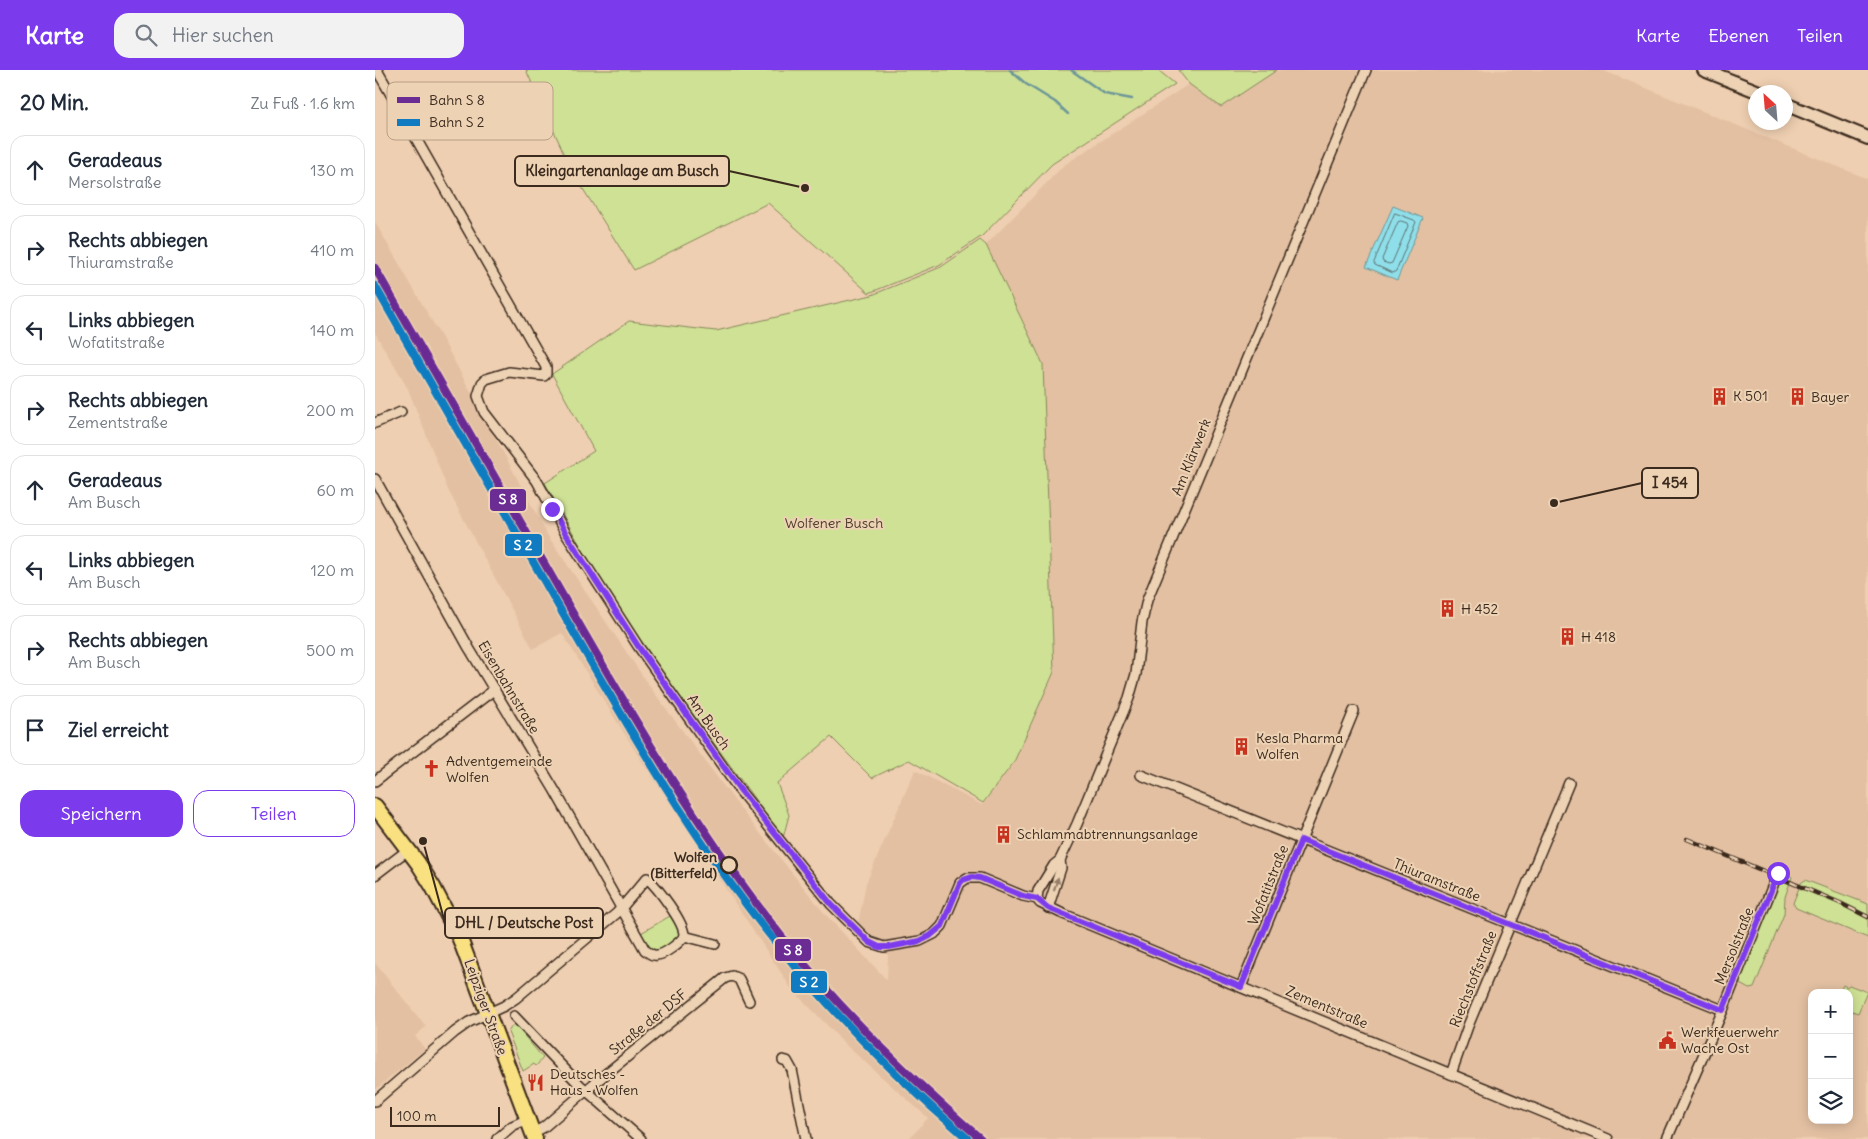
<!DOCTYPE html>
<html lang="de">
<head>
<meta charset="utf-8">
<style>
	body { margin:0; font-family:Delius,sans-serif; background:#f2f2f3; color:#1f2937 }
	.controls { position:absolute; right:15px; bottom:15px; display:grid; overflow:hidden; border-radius:10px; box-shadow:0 2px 12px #0003 }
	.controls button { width:45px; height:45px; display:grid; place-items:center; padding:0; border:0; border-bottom:1px solid #e0e1e3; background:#fff; color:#1f2937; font:25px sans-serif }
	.compass { position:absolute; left:1373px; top:15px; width:45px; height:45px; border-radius:50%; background:#fff; box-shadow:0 2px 12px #0003; rotate:334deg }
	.scale { position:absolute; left:15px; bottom:12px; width:110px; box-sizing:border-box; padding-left:5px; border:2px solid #3b2a1e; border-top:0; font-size:14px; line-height:18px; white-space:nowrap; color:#3b2a1e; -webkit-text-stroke:4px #edd2b4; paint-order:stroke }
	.stop { position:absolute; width:15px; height:15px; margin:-11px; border:4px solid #7c3aed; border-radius:50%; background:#fff }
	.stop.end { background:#7c3aed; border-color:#fff; box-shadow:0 1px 5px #0008 }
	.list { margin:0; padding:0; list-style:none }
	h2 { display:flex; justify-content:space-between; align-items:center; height:65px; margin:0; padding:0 20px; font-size:21px }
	h2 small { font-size:16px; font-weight:400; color:#747a83 }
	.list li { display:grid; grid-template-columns:32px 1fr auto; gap:15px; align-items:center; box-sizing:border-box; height:70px; margin:0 10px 10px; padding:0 10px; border:1px solid #e0e1e3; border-radius:15px }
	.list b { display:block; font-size:19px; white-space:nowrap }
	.list p { margin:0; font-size:16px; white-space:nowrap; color:#747a83 }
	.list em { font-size:16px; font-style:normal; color:#747a83 }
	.actions { display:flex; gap:10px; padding:15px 20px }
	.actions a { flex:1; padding:11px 0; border:1px solid #7c3aed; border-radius:15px; text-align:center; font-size:18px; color:#7c3aed }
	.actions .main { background:#7c3aed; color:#fff }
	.icon { flex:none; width:28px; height:28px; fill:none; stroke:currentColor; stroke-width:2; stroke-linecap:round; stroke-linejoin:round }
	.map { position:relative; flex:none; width:1493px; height:1069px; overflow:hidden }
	header { display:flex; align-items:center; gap:30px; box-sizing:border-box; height:70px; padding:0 25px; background:#7c3aed; color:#fff }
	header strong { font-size:24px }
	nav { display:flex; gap:28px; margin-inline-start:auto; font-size:18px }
	.search { width:350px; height:45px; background:#f2f2f3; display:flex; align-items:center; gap:12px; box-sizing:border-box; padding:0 18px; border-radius:15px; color:#747a83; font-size:19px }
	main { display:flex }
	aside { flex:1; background:#fff }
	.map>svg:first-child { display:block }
</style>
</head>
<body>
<header>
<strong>Karte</strong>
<div class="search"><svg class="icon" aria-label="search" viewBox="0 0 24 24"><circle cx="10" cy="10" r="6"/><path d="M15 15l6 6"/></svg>Hier suchen</div>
<nav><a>Karte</a><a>Ebenen</a><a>Teilen</a></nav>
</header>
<main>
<aside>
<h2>20 Min.<small>Zu Fuß · 1.6 km</small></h2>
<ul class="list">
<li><svg class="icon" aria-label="ahead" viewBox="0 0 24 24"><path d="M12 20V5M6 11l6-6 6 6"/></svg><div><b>Geradeaus</b><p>Mersolstraße</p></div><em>130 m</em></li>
<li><svg class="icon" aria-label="right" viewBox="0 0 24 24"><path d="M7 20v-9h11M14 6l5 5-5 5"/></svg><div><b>Rechts abbiegen</b><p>Thiuramstraße</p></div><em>410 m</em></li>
<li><svg class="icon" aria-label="left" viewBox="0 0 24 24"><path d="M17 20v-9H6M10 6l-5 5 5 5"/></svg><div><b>Links abbiegen</b><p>Wofatitstraße</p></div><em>140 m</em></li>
<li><svg class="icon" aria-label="right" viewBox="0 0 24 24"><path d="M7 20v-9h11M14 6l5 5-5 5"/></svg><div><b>Rechts abbiegen</b><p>Zementstraße</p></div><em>200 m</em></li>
<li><svg class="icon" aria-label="ahead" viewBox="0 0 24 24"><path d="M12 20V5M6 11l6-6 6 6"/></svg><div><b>Geradeaus</b><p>Am Busch</p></div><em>60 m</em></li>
<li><svg class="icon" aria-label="left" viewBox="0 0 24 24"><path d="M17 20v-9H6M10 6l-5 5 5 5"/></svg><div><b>Links abbiegen</b><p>Am Busch</p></div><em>120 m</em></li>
<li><svg class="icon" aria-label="right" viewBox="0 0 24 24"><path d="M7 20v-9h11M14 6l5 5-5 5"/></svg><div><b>Rechts abbiegen</b><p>Am Busch</p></div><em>500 m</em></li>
<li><svg class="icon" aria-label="arrive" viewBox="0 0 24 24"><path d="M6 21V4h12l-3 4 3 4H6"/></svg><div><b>Ziel erreicht</b></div></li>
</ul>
<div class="actions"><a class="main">Speichern</a><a>Teilen</a></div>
</aside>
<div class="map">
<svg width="1493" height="1069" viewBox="0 0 1493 1069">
	<rect width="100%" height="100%" fill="#efcfb1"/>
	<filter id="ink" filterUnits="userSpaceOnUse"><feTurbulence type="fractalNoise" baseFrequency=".02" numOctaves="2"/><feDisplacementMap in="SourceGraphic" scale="10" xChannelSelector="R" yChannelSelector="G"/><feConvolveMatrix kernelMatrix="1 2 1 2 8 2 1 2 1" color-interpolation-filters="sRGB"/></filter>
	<g filter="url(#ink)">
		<g fill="#e3c0a2" fill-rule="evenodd">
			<path d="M902,0H1227L1493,109V1069H534L553,1048L474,978L416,918L261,682L187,563L158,579L73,420L33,319L0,263V152L68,270L173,466L275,617L368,742L450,844L512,910L513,884L501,881L481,864L491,813L540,700L607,735L639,692L679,602L668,294L611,175L689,95L814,14L846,37ZM1437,923H1474V1050H1437Z"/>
			<polygon points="0,893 51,957 40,966 50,979 0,1020"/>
		</g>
		<g fill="#cfe195" stroke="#85865a">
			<polygon points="151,0 783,0 800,14 677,94 607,166 564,195 494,223 393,133 259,200 198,103"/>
			<polygon points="803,0 902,0 846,37 814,14"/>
			<polygon points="605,170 611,175 668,294 679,602 639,692 608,733 534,690 497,708 456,667 402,713 414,745 408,768 239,536 170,413 219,381 177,304 254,251 341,261 497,225 566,197"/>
			<polygon points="1409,803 1417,807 1410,827 1409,844 1379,918 1374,919 1365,914 1365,910"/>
			<polygon points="1430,810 1493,834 1493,868 1421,838 1418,833 1426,813"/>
			<polygon points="295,846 305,861 304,868 282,881 275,879 266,863"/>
			<polygon points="1468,915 1472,917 1474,915 1492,922 1483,943 1474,940 1474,923 1464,923"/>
			<polygon points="137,956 141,956 168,988 161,996 159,994 148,1001 133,962"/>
		</g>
		<polygon fill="#8fdfea" stroke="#6d9798" points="1018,136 1048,148 1022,210 991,197"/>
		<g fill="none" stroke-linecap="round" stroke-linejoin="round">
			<g stroke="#5d7270" stroke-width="1">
				<polygon points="1020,143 1039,150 1041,152 1021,201 1018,203 1000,195 999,193"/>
				<polygon points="1026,151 1032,153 1033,156 1017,193 1014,194 1008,192 1007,189 1023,152"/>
			</g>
			<g stroke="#6d9798" stroke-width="2.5">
				<polyline points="635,0 651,14 680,32 693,44"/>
				<polyline points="696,0 730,24 757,29"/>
			</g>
			<defs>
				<g id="street">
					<polyline points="2,0 171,297 171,304 169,306 134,302 111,309 107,313 103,326 109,342 162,411 191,464 263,576 365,721 456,834 494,872 509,877 545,871 559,864 567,856 585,813 592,808 605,808 648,826 662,829"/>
					<polyline points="0,353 26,342"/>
					<path d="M0,409L94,578L180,721L270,880C274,883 277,886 282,885C289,885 306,872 309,866"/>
					<polyline points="766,705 1348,940"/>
					<polyline points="0,711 120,619"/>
					<polyline points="0,805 34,779"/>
					<polyline points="662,829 663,821 679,795 685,790 702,754 754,628 761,604 767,552 772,530 991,0"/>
					<polyline points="662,829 665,833 686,843 1233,1069"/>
					<polyline points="673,838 686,798 685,790"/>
					<polyline points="866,917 979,641"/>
					<polyline points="139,946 205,1015 266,1069"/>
					<polyline points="408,990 412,991 417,1000 431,1069"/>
					<polyline points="1076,1004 1093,956 1194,713"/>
					<path d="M0,1031L80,962L94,952L129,936L141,928L242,843L272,808C282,817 310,853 309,866L340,874"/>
					<polyline points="158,1063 169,1057 222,1011 350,908 357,906 364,909 374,931"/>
					<polyline points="122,1069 137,1056 153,1049"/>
					<polyline points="1292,1069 1348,940 1404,800"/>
				</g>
				<g id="secondary">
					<polyline points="1329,0 1384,22"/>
					<polyline points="1410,34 1493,68"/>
				</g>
				<polyline id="primary" points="0,736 43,793 58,817 85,869 160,1069"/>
			</defs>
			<use href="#street" stroke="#3b2a1e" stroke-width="12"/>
			<use href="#secondary" stroke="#3b2a1e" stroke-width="16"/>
			<use href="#primary" stroke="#3b2a1e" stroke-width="18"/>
			<use href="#street" stroke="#edd2b4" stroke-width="9"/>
			<use href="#secondary" stroke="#edd2b4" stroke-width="12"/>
			<use href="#primary" stroke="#f9e181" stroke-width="14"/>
			<defs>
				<polyline id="rail" points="1312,769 1465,833 1493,847"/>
			</defs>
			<use href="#rail" stroke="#3b2a1e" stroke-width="4.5"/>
			<use href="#rail" stroke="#edd2b4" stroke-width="2.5" stroke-dasharray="8" stroke-linecap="butt"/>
			<defs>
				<path id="rail-1" d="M0,198C64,310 128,422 192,533C258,648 325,763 407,867C466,941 534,1007 606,1069"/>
				<path id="rail-2" d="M0,216C63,325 125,435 188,544C253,657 319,772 402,874C459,945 524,1010 593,1069"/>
			</defs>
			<use href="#rail-1" stroke="#edd2b4" stroke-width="11"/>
			<use href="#rail-2" stroke="#edd2b4" stroke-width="11"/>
			<use href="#rail-1" stroke="#6b2c94" stroke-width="8"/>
			<use href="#rail-2" stroke="#107bc0" stroke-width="8"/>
		</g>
		<defs><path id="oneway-solid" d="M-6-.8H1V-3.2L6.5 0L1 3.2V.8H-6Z" transform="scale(1.25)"/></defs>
		<use fill="#947e69" href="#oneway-solid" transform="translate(681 814) rotate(-72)"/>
	</g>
	<g fill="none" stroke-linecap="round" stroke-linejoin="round" filter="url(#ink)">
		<polyline stroke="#7c3aed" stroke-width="6" points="177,439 191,464 263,576 366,721 456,834 494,872 504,877 514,877 545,871 555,866 567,856 585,813 588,810 597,807 605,808 648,826 662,829 673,838 866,917 926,770 1348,940 1403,803"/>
	</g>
	<defs>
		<symbol id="building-bare" viewBox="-9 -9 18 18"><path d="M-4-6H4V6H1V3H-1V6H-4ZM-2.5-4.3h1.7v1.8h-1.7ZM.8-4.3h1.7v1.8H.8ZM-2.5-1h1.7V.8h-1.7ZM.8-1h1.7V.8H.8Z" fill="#c8321e" stroke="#edd2b4" stroke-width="2.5" paint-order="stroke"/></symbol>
		<symbol id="church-bare" viewBox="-9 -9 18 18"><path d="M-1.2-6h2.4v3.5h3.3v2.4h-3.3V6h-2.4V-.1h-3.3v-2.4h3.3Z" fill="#c8321e" stroke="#edd2b4" stroke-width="2.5" paint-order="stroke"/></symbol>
		<symbol id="civic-bare" viewBox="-9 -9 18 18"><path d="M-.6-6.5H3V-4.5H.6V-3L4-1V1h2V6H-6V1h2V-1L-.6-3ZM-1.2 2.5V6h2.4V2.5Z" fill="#c8321e" stroke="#edd2b4" stroke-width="2.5" paint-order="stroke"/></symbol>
		<symbol id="restaurant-bare" viewBox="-9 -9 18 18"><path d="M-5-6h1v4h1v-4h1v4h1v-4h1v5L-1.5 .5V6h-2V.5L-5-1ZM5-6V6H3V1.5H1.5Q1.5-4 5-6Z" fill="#c8321e" stroke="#edd2b4" stroke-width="2.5" paint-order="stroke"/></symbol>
	</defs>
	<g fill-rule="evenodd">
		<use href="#building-bare" x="1332" y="314" width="25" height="25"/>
		<use href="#building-bare" x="1410" y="314" width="25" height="25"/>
		<use href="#building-bare" x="1060" y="526" width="25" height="25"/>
		<use href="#building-bare" x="1180" y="554" width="25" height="25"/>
		<use href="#building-bare" x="854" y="664" width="25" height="25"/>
		<use href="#church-bare" x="44" y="686" width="25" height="25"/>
		<use href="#building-bare" x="616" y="752" width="25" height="25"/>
		<use href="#civic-bare" x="1280" y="958" width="25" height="25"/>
		<use href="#restaurant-bare" x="148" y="1000" width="25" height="25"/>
	</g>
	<circle fill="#edd2b4" stroke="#3b2a1e" stroke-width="2.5" cx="354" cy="795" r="8"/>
	<g text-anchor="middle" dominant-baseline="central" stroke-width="4" stroke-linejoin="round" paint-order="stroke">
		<g font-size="14" fill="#3b2a1e" stroke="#edd2b4" text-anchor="start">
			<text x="1358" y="326">K 501</text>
			<text x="1436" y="327">Bayer</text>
			<text x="1086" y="539">H 452</text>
			<text x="1206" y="567">H 418</text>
			<text x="881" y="668">Kesla Pharma<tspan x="881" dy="16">Wolfen</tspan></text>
			<text x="71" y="691">Adventgemeinde<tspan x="71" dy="16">Wolfen</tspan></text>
			<text x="642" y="764">Schlammabtrennungsanlage</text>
			<text x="1306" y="962">Werkfeuerwehr<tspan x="1306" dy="16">Wache Ost</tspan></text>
			<text x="175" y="1004">Deutsches -<tspan x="175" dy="16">Haus - Wolfen</tspan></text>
		</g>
		<g font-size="14" fill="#3b2a1e" stroke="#edd2b4">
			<text transform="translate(816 387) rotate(-68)">Am Klärwerk</text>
			<text transform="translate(134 617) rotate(59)">Eisenbahnstraße</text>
			<text transform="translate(334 652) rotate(55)">Am Busch</text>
			<text transform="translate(1062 810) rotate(22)">Thiuramstraße</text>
			<text transform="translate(893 815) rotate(-68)">Wofatitstraße</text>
			<text transform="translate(1359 876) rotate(-68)">Mersolstraße</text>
			<text transform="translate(1098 909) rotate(-68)">Riechstoffstraße</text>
			<text transform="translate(111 937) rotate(70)">Leipziger Straße</text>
			<text transform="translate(952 937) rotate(23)">Zementstraße</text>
			<text transform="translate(273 952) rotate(-39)">Straße der DSF</text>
		</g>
		<g font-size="14" fill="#4a3c2a" stroke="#edd2b4">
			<text x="459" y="453">Wolfener Busch</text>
		</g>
		<g font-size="14" font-weight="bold" fill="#3b2a1e" stroke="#edd2b4" text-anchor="end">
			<text x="342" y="787">Wolfen<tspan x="342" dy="16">(Bitterfeld)</tspan></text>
		</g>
	</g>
	<rect x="12" y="12" width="166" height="58" rx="8" fill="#edd2b4" stroke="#b8a087" stroke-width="1"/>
	<rect x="22" y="27" width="23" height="6" fill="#6b2c94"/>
	<rect x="22" y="49" width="23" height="7" fill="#107bc0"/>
	<g font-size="14" fill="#3b2a1e">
		<text x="54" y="35">Bahn S 8</text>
		<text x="54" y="57">Bahn S 2</text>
	</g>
	<path fill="none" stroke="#3b2a1e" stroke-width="2" d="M430 118L354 101M1179 433L1267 413M48 771L70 853"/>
	<g fill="#3b2a1e" stroke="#edd2b4" stroke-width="2">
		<circle cx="430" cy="118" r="5"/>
		<circle cx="1179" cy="433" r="5"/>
		<circle cx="48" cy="771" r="5"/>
	</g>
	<g fill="#edd2b4" stroke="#3b2a1e" stroke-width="2">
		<rect x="140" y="86" width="214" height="30" rx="5"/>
		<rect x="1267" y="398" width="56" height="30" rx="5"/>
		<rect x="70" y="838" width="158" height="30" rx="5"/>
	</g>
	<g font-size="15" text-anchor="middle" font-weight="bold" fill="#3b2a1e">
		<text x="247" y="106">Kleingartenanlage am Busch</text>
		<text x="1295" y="418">I 454</text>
		<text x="149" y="858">DHL / Deutsche Post</text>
	</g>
	<g stroke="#edd2b4" stroke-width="2">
		<rect x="114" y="418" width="38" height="24" rx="5" fill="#6b2c94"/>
		<rect x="129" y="463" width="39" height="24" rx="5" fill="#107bc0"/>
		<rect x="399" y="868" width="38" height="24" rx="5" fill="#6b2c94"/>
		<rect x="415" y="900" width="38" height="24" rx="5" fill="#107bc0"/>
	</g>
	<g font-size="14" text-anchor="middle" font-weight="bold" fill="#fff">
		<text x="133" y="434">S 8</text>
		<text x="148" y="480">S 2</text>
		<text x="418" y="885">S 8</text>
		<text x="434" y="917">S 2</text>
	</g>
</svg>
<div class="controls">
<button>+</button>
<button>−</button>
<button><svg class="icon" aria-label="layers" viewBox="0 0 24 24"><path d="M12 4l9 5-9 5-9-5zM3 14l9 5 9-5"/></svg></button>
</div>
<svg class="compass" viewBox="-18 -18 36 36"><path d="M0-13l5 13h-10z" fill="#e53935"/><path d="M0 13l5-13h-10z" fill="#747a83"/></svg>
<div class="scale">100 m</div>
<div class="stop" style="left:1403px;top:803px"></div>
<div class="stop end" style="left:177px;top:439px"></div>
</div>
</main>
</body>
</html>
